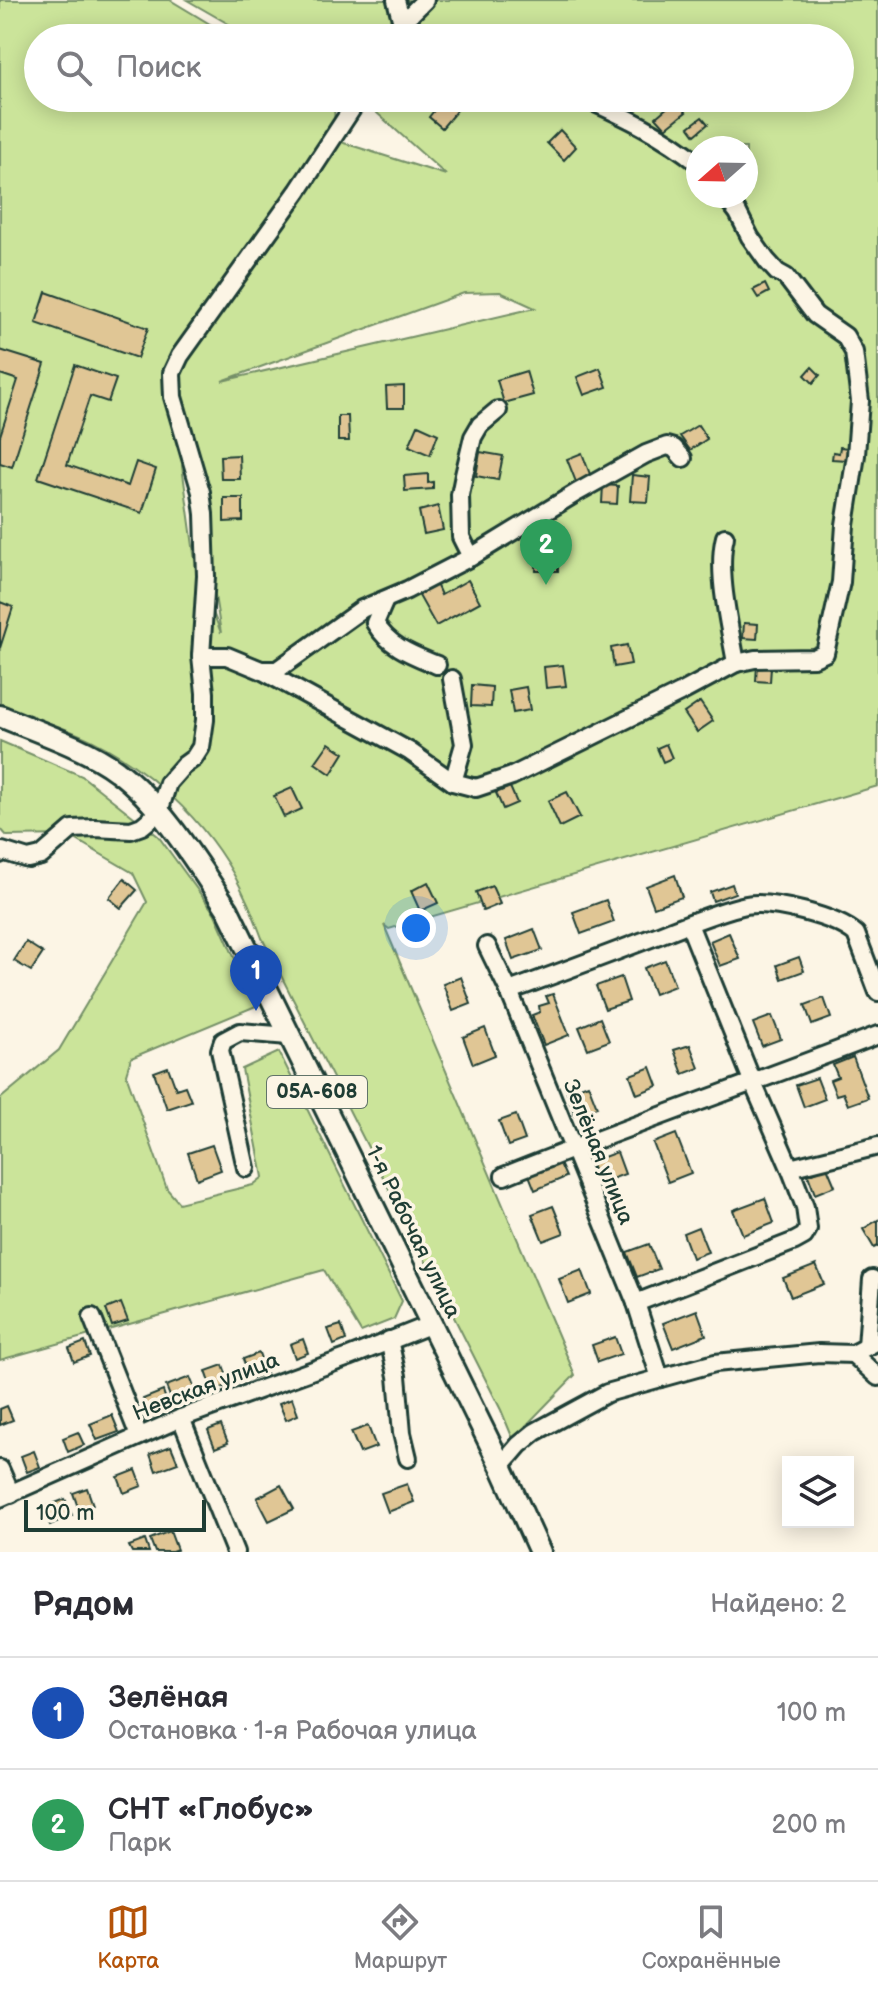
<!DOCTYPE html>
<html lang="ru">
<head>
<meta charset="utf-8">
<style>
	body { margin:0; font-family:"Balsamiq Sans",sans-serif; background:#f2f2f3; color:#2b2b33 }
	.controls { position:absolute; right:24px; bottom:24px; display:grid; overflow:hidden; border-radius:0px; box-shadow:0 4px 20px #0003 }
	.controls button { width:72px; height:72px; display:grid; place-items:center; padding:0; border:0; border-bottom:2px solid #e1e1e2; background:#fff; color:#2b2b33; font:40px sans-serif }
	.compass { position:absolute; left:686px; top:136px; width:72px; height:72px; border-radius:50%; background:#fff; box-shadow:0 4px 20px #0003; rotate:250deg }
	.scale { position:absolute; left:24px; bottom:20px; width:182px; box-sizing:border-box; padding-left:8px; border:4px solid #1f3d34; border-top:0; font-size:22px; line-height:28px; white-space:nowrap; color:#1f3d34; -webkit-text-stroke:6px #fcf5e5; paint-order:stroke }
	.you { position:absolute; left:416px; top:928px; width:28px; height:28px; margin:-20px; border:6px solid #fff; border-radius:50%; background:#1a73e8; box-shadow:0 0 0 12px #1a73e833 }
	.badge { display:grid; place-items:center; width:52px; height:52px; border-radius:50%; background:#b45309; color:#fff; font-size:26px; font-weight:700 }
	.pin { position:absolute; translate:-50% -66px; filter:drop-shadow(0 2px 4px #0008) }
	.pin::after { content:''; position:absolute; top:42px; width:28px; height:24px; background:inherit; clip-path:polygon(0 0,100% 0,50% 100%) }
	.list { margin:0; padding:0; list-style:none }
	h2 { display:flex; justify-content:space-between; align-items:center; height:104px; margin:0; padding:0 32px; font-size:34px }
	h2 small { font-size:26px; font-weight:400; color:#7c7c81 }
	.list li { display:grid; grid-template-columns:52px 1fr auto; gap:24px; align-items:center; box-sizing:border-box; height:112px; padding:0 32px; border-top:2px solid #e1e1e2 }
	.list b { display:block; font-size:30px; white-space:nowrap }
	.list p { margin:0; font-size:26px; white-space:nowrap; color:#7c7c81 }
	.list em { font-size:26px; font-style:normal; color:#7c7c81 }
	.icon { flex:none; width:44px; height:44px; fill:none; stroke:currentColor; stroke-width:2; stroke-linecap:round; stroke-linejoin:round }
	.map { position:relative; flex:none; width:878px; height:1552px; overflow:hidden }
	.search { position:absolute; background:#fff; box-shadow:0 4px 20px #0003; left:24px; right:24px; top:24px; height:88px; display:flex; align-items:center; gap:20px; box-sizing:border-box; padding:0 28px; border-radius:44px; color:#7c7c81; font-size:30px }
	.sheet { height:328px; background:#fff }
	nav { display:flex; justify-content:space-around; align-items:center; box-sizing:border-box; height:112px; border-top:2px solid #e1e1e2; background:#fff; font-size:22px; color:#7c7c81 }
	nav a { display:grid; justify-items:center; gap:4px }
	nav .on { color:#b45309 }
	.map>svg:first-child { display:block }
</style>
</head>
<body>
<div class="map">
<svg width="878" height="1552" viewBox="0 0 878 1552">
	<rect width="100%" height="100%" fill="#fcf5e5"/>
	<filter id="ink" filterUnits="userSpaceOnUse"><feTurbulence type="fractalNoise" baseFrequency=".0125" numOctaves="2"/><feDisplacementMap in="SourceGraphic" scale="16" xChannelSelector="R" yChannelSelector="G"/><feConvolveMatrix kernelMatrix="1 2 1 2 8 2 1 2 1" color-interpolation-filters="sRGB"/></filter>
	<g filter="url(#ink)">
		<g fill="#cbe49a" stroke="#759067" stroke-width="2" fill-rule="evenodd">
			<path d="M0,0H170L233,38H38V98H329C342,116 325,125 344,143L446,175L367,104L357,98H840V38H253L187,0H878V786L389,929L384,925L575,1375L513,1439L501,1410L262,938C257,925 252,911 246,899C216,831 157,773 91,740C62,726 30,717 0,705ZM698,148H746V196H698ZM500,292L535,308L222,381L464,293ZM190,447H191L221,633L196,568L182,466Z"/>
			<polygon points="0,741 82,776 158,836 215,914 256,1006 131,1058 126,1074 167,1189 179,1203 253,1185 263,1177 242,1069 279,1052 402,1301 394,1319 361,1332 324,1270 0,1360 0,1099 59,1050 147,902 133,873 68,835 7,836 0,828"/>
		</g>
		<g fill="#e0c695" stroke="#1f3d34" stroke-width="2">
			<polygon points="444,98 457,110 442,128 429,117"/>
			<polygon points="676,100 686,112 666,128 656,117"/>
			<polygon points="702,117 708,124 695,135 689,127"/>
			<polygon points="560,130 576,147 564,160 547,143"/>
			<polygon points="765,284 769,292 758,298 753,290"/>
			<polygon points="46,292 148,328 137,358 36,323"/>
			<polygon points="0,350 45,364 12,467 0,463 0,436 18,380 0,374"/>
			<polygon points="75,365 116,379 108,402 90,396 67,465 128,486 136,462 156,469 142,513 38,478"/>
			<polygon points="812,367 820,375 813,383 805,375"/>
			<polygon points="600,368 607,387 584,395 577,377"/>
			<polygon points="526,371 533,395 504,403 497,380"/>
			<polygon points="404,386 404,408 387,408 386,387"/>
			<polygon points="338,416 348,416 349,441 338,441"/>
			<polygon points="418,425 438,434 430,455 409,446"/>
			<polygon points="698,425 707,439 690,450 680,436"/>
			<polygon points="840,447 848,448 846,460 832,459 833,452 839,453"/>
			<polygon points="480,452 503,456 498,480 476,476"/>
			<polygon points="582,453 591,477 576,482 567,459"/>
			<polygon points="239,455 240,479 221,479 220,456"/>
			<polygon points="428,474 428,483 433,482 433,489 405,491 404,476"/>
			<polygon points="632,475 650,477 648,502 630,501"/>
			<polygon points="603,485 618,486 617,504 602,503"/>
			<polygon points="224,498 243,498 243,521 224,522"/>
			<polygon points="438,506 443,530 424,534 419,511"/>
			<polygon points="537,540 558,540 558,571 536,571"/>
			<polygon points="468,580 480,602 436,626 418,594 436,584 441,595"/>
			<polygon points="0,602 13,607 0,648"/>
			<polygon points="744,623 758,624 757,639 743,638"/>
			<polygon points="627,645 631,664 614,667 611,648"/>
			<polygon points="563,665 566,686 546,688 544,667"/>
			<polygon points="757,665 771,667 770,682 756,681"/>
			<polygon points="472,685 492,687 491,707 471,706"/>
			<polygon points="526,687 530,710 513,713 509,690"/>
			<polygon points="700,702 713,721 697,732 684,713"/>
			<polygon points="329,743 344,753 331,774 315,763"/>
			<polygon points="666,744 672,758 663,762 657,748"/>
			<polygon points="510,787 517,803 503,809 496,793"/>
			<polygon points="292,788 302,809 284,817 274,796"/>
			<polygon points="567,792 580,817 560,827 548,801"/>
			<polygon points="675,875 682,897 654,907 646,886"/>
			<polygon points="124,879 137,890 121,908 109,898"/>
			<polygon points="428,882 438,903 420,911 411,891"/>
			<polygon points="732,884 735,893 713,901 710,892"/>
			<polygon points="492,886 500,904 483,911 476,892"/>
			<polygon points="606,900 614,922 581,934 573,912"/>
			<polygon points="534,929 542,950 513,960 506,940"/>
			<polygon points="729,933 740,959 720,966 710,941"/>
			<polygon points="26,942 43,953 31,971 14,961"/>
			<polygon points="799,957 804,971 782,979 777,965"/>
			<polygon points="665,960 675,986 654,994 644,968"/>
			<polygon points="461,977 471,1004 453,1011 443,984"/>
			<polygon points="621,977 629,1001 605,1009 596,986"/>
			<polygon points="553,994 569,1035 544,1045 532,1015 540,1012 539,1006 549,1003 546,996"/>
			<polygon points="824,998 831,1018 812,1025 805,1005"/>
			<polygon points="772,1016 781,1039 762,1046 753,1023"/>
			<polygon points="600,1018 609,1041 588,1049 579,1027"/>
			<polygon points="485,1028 495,1055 473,1064 463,1037"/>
			<polygon points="690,1045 699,1068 683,1074 674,1050"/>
			<polygon points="853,1057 868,1098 848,1105 843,1093 836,1095 830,1080 838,1077 833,1065"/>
			<polygon points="168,1067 176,1089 185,1086 191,1101 167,1109 154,1072"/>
			<polygon points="651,1067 658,1086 637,1094 630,1075"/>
			<polygon points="817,1078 825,1099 804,1107 796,1085"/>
			<polygon points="588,1084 597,1107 575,1115 567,1092"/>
			<polygon points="516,1115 525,1140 508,1146 499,1121"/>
			<polygon points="676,1134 691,1173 668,1182 653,1143"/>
			<polygon points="212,1145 221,1170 197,1179 188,1153"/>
			<polygon points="617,1152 625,1174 598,1184 590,1162"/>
			<polygon points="557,1157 566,1177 535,1190 527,1170"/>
			<polygon points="827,1167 835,1186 815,1194 808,1175"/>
			<polygon points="765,1198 774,1223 743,1235 733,1210"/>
			<polygon points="553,1206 564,1233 543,1241 532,1214"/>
			<polygon points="878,1220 878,1246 874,1248 863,1229"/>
			<polygon points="698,1227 708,1252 692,1258 683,1233"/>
			<polygon points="649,1244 659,1269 637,1277 627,1252"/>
			<polygon points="816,1265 824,1284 791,1297 783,1278"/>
			<polygon points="582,1270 591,1294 568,1303 559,1279"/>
			<polygon points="121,1303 128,1321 112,1326 106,1309"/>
			<polygon points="697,1310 706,1335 673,1348 663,1323"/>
			<polygon points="341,1325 346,1340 334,1345 328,1329"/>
			<polygon points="615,1337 621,1354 598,1362 592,1345"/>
			<polygon points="303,1339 308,1353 295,1358 290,1344"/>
			<polygon points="85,1342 90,1356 74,1362 69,1348"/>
			<polygon points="259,1353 266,1373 250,1379 243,1359"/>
			<polygon points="223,1365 230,1385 213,1391 206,1371"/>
			<polygon points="190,1377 197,1395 173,1404 166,1386"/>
			<polygon points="163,1391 169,1409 150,1417 143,1399"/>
			<polygon points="292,1398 298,1415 286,1420 279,1403"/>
			<polygon points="7,1406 13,1420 0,1425 0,1409"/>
			<polygon points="112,1415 119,1432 97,1440 90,1424"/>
			<polygon points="221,1425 228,1443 215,1448 208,1430"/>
			<polygon points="368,1426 376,1447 360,1453 351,1432"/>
			<polygon points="78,1432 84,1445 68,1452 63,1438"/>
			<polygon points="171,1446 178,1463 156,1471 150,1454"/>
			<polygon points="34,1451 40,1467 27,1472 21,1456"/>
			<polygon points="136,1470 142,1486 124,1493 118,1477"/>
			<polygon points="407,1484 414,1502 388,1512 381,1493"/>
			<polygon points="281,1485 294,1509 269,1521 257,1498"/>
			<polygon points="87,1488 93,1505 79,1510 73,1493"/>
			<polygon points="65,1499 72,1515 50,1525 43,1508"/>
			<polygon points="170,1531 177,1550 172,1552 155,1552 150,1539"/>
			<polygon points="145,1540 149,1552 132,1552 129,1546"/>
		</g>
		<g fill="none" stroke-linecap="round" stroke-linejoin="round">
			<defs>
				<g id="minor">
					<polyline points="396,0 402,23"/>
					<polyline points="398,38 402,23 425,0"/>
					<path d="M584,98C624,116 664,135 698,163"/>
					<path d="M725,537C716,572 730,627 736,663"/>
					<polyline points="471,557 461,537 460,495 464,475 473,437 480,425 498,410"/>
					<path d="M385,600L375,623C389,647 413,655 437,665"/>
					<polyline points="201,656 227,656 261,670 409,751 453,782 476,788 512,776 680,693 736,663 755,659 814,658 825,653 841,582 845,525 856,455 860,401 854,352 845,336 815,315 786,277 777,272 767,261 750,237 738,213 725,196"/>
					<polyline points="262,670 277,670 362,609 407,590 471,557 576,493 646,454 667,446 674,448 683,458"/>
					<polyline points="452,679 464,744 453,782"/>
					<polyline points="0,854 2,851 28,859 41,856 72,829 95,828 131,830 142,826 159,812 168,783 183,766 194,758 201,747 205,720 205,693 201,656 206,576 204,514 201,492 173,397 172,373 180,356 298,191 359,98"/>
					<polyline points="487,946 509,991 636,1303 660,1378"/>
					<path d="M509,991C559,973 609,954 659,935C685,925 718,911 746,905C771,900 837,917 856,934L878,992"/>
					<polyline points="246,1168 220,1050 223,1041 240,1032 289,1036"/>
					<polyline points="790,1168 878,1146"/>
					<path d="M504,1176C628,1126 754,1083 878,1035"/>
					<polyline points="636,1303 795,1241 804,1236 808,1229 805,1207 790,1168 753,1083 689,924"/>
					<polyline points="92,1317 139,1436"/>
					<polyline points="389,1340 397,1376 402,1433 408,1458"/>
					<polyline points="867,1346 872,1279"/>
					<polyline points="853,1354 878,1377"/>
					<polyline points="181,1418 235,1552"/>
					<polyline points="501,1466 519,1445 535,1432 607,1393 715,1363 819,1353 853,1354 878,1341"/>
					<polyline points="0,1469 11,1494"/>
					<polyline points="0,1498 181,1418 349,1357 432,1324"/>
				</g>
				<path id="major" d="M0,716C36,731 87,748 117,771C160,802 199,866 228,910L501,1466L540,1552"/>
			</defs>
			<use href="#minor" stroke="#1f3d34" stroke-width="22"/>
			<use href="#major" stroke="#1f3d34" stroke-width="26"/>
			<use href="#minor" stroke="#fcf5e5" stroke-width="16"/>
			<use href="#major" stroke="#fcf5e5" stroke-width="20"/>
		</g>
	</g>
	<g text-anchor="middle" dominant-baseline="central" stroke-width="7" stroke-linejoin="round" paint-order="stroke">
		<rect fill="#fcf5e5" stroke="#617469" stroke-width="2" x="267" y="1076" width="100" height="32" rx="6"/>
		<g font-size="20" font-weight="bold" fill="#1f3d34">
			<text x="317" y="1092">05А-608</text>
		</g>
		<g font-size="22" fill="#1f3d34" stroke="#fcf5e5">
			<text transform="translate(598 1152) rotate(68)">Зелёная улица</text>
			<text transform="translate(413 1232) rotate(64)">1-я Рабочая улица</text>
			<text transform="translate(206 1387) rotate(-21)">Невская улица</text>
		</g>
	</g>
</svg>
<div class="controls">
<button><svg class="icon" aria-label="layers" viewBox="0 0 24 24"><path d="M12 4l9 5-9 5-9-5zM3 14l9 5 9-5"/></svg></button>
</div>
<svg class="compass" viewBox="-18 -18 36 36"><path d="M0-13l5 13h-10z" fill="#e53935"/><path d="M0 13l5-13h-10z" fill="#7c7c81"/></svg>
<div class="scale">100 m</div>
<div class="you"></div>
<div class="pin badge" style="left:256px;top:1011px;background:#1a4fb4">1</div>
<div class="pin badge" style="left:546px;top:585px;background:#2e9e5b">2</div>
<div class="search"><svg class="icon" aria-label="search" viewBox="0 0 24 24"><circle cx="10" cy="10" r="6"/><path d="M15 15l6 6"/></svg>Поиск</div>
</div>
<section class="sheet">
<h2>Рядом<small>Найдено: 2</small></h2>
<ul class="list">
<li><span class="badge" style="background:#1a4fb4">1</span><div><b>Зелёная</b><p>Остановка · 1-я Рабочая улица</p></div><em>100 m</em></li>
<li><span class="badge" style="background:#2e9e5b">2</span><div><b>СНТ «Глобус»</b><p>Парк</p></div><em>200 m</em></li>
</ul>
</section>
<nav>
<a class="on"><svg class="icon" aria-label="map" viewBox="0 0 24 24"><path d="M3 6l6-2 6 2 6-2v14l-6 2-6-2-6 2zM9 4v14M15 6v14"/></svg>Карта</a>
<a><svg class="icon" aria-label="directions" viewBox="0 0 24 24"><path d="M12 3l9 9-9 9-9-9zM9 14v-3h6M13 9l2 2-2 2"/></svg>Маршрут</a>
<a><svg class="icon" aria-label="saved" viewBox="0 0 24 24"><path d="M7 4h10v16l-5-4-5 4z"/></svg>Сохранённые</a>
</nav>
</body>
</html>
